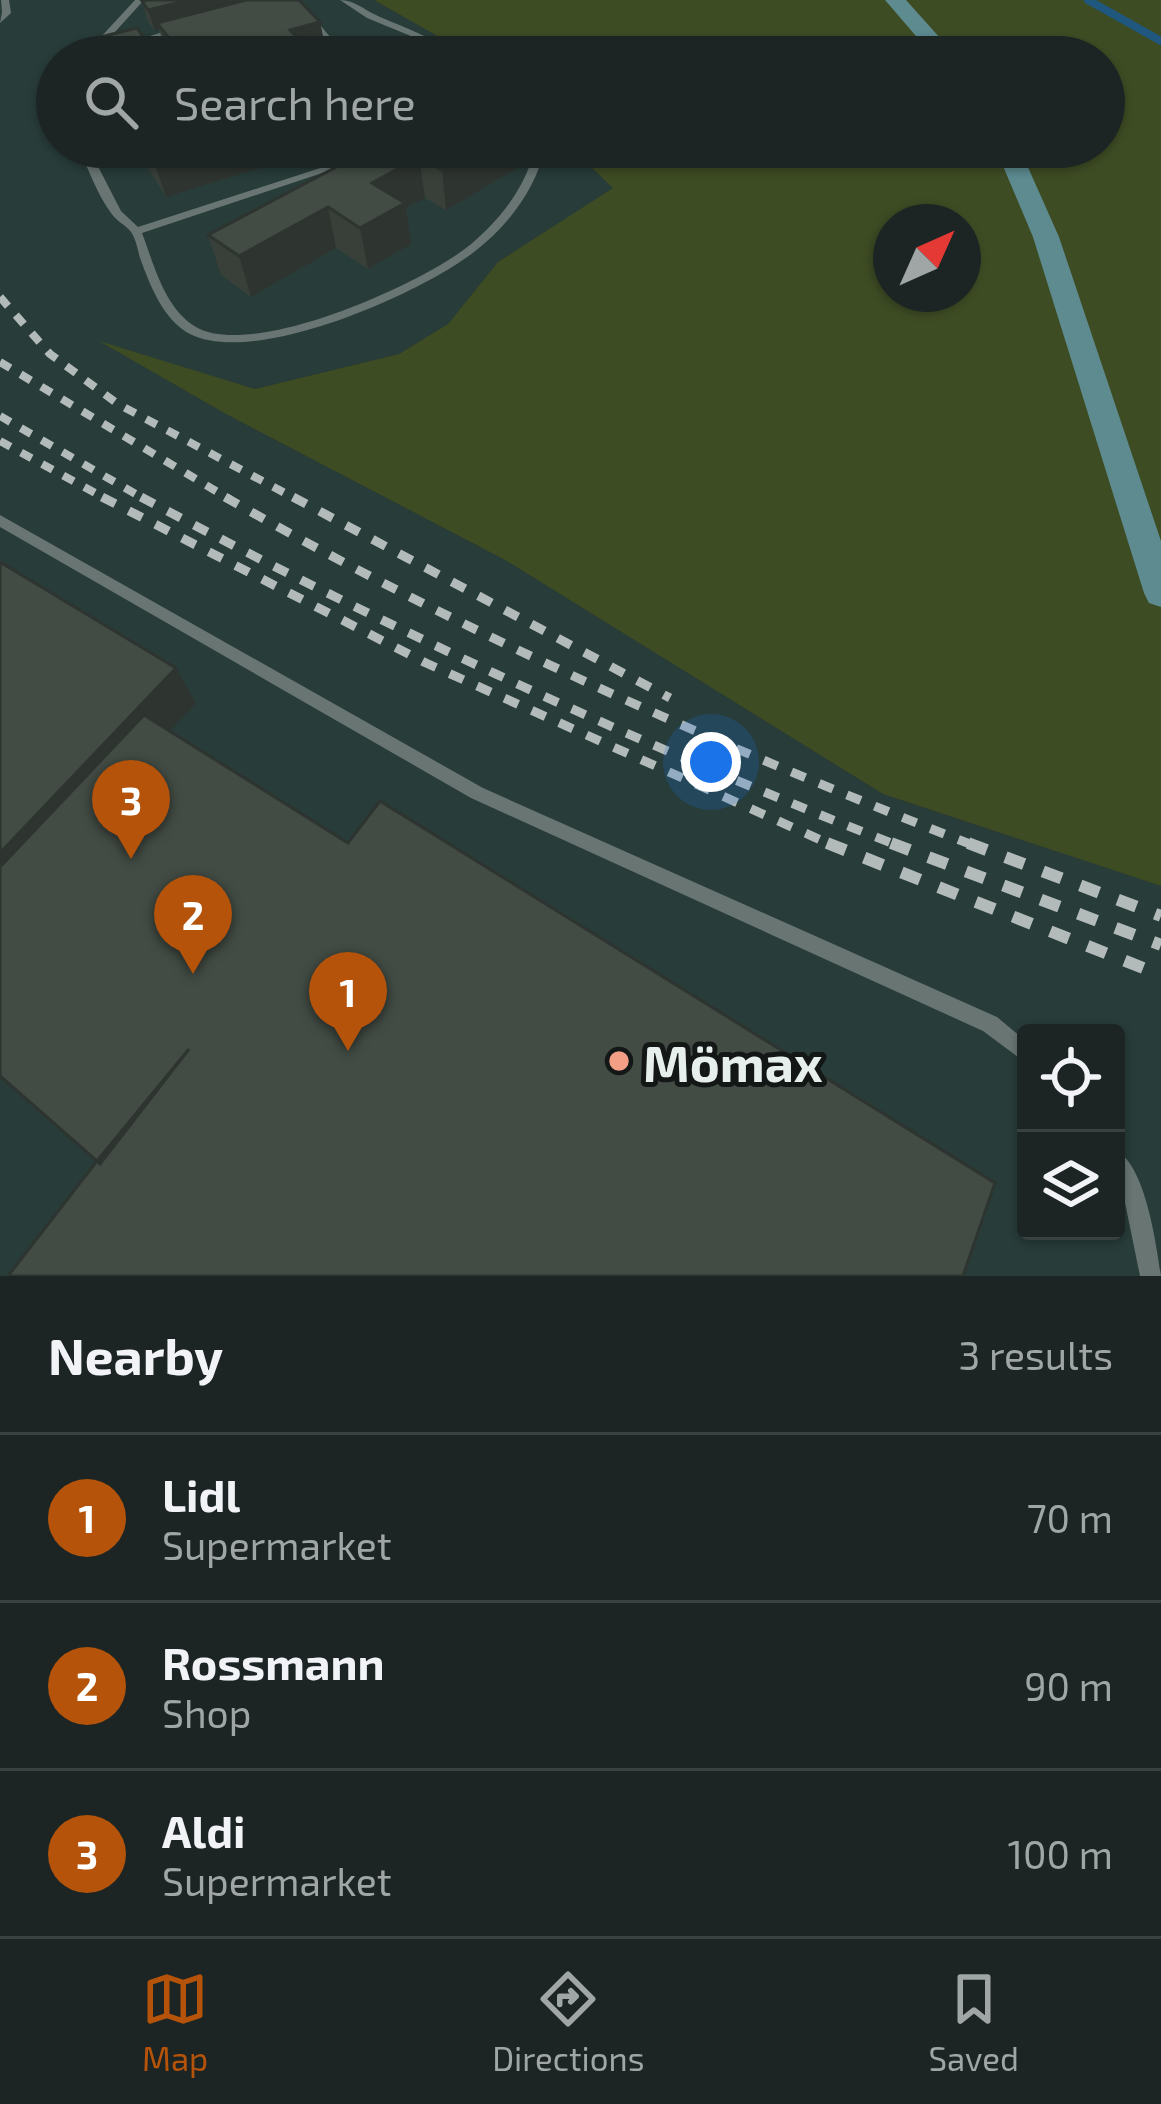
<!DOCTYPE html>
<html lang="en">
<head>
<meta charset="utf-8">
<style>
	body { margin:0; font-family:"Exo 2",sans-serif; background:#293131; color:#f1f3f6 }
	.controls { position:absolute; right:36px; bottom:36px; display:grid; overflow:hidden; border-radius:12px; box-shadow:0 3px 9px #0004 }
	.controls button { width:108px; height:108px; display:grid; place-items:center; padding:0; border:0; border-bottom:3px solid #3a4241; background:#1c2524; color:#f1f3f6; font:60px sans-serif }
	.compass { position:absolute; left:873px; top:204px; width:108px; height:108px; border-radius:50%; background:#1c2524; box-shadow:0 3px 9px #0004; rotate:45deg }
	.you { position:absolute; left:711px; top:762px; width:42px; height:42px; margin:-30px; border:9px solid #fff; border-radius:50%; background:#1a73e8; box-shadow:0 0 0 18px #1a73e833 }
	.badge { display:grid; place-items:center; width:78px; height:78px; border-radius:50%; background:#b45309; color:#fff; font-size:39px; font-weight:700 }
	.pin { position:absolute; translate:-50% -99px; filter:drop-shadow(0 3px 6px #0008) }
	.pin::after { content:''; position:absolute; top:63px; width:42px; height:36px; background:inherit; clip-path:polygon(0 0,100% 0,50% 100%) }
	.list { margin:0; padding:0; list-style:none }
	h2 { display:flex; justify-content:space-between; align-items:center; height:156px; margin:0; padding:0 48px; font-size:51px }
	h2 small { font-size:39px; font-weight:400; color:#a0a5a6 }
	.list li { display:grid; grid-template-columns:78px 1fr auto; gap:36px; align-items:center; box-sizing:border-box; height:168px; padding:0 48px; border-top:3px solid #3a4241 }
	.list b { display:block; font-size:45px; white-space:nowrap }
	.list p { margin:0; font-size:39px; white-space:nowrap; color:#a0a5a6 }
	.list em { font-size:39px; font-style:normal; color:#a0a5a6 }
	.icon { flex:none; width:66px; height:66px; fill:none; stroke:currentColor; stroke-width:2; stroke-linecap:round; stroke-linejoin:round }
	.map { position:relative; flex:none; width:1161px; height:1276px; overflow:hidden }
	.search { position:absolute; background:#1c2524; box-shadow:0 3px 9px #0004; left:36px; right:36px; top:36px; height:132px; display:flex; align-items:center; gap:30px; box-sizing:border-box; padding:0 42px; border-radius:66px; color:#a0a5a6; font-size:45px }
	.sheet { height:660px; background:#1c2524 }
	nav { display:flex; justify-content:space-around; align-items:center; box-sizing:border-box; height:168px; border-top:3px solid #3a4241; background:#1c2524; font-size:33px; color:#a0a5a6 }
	nav a { display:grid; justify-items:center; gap:6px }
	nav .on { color:#b45309 }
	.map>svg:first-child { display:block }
</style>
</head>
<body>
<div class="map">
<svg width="1161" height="1276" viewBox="0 0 1161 1276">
	<rect width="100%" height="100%" fill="#263130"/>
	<path fill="#283c39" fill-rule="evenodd" d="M0,0H374L474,57H57V147H570L614,188L498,262L448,324L399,354L255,389L105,344L226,414L505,560L883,794L1161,886V1276H0ZM1026,1033H1116V1231H1026Z"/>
	<path fill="#3e4c24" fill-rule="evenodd" d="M374,0H1161V886L883,794L505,560L226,414L99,341L255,389L399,354L448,324L498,262L613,188L570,147H1104V57H474ZM891,222H963V294H891Z"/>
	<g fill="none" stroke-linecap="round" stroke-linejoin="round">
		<polyline stroke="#1f577e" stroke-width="8" points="1088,0 1161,41"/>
		<g fill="#687573" fill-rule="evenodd">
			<polygon points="1,0 9,0 11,13 0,23 2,12"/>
			<polygon points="135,0 144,0 94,55 74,57 88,51"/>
			<polygon points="290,0 299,0 347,57 337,57"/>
			<path d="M340,0C354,0 363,9 376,15C404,28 433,36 457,57H446L423,41L367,18Z"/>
			<polygon points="180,27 185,30 183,32 128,47 123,44"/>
			<polygon points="57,66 57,75 53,80 57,89 57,102 52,99 43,80"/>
			<path d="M78,147H88L121,211L138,227L385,147H400L142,233C154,264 164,308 196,327C253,360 422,284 470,245C500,220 527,186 535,147H545C537,188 507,227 474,252C420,294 255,367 190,334C163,320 150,285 140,258C138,251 136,239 131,232C126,225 116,221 111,213C97,194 88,168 78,147Z"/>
			<polygon points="0,515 483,788 997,1017 1026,1041 1026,1063 983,1031 471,798 0,527"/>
			<path d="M1116,1150C1146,1167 1156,1243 1161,1276H1140L1122,1188L1116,1179Z"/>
		</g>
		<g fill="#5d8b90" fill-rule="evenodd">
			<polygon points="885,0 906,0 957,57 934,57"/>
			<polygon points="995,147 1019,147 1059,237 1161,541 1161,607 1149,603 1144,593 1033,237"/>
		</g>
		<g stroke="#b2bbb9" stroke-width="8" stroke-dasharray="12 12" stroke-linecap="butt">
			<polyline points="0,297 50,354 118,404 298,500"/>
			<polyline points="0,362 231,500"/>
			<polyline points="0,416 146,500"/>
			<polyline points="0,441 108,500"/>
		</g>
		<g stroke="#b2bbb9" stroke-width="9" stroke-dasharray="15 15" stroke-linecap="butt">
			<polyline points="102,497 426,663 834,846"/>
			<path d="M141,497C387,628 639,745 899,846"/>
			<path d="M225,497C464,634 719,746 975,846"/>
			<polyline points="293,497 670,698"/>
		</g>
		<g stroke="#b2bbb9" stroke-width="12" stroke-dasharray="20 20" stroke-linecap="butt">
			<polyline points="827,843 1161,975"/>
			<polyline points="891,843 1161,945"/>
			<polyline points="968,843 1161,916"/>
		</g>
	</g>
	<g fill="#39403a">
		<polygon points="142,1 320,22 326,52 313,56 314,57 169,57 159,30 155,31 148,22"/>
		<polygon points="135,147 327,147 166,197"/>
		<polygon points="374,147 520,147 521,166 446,210 425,198 406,208 411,244 368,269 336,248 251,297 221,275 208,235"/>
	</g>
	<g fill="#2e3430">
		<polygon points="190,0 264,0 157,23 159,30 155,31 148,10"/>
		<polygon points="320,22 326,52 309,57 290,30"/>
		<polygon points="222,48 225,57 190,57"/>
		<polygon points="183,147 327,147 166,197 152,156"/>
		<polygon points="482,147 520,147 521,166 446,210 442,170"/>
		<polygon points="419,157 425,198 406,208 411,244 368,269 360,228 372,183"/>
		<polygon points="328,207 336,248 251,297 239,256"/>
		<polygon points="176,668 196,703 0,916 0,853"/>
		<polygon points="189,1049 121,1172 97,1161"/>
	</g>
	<g fill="#424b44" stroke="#2e3430" stroke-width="3" fill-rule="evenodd">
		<polygon points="148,0 190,0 148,10 142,1"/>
		<polygon points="246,0 299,0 320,22 290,30 314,57 229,57 222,48 184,57 157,23"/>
		<polygon points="137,28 157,57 85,57 76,43"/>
		<polygon points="332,52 337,57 314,57"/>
		<polygon points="146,147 183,147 152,156"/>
		<polygon points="374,147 482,147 442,170 419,157 372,183 405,203 360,228 328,207 239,256 208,235"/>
		<polygon points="0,562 176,668 0,853"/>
		<path d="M144,715L348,843L380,801L995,1183L963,1276H8L97,1161L0,1076V867ZM189,1049L100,1164L97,1161Z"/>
	</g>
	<circle fill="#f39f85" stroke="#131817" stroke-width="4.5" cx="619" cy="1061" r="12"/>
	<g text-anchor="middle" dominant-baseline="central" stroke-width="10" stroke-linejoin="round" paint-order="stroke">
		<g font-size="51" font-weight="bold" fill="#e7efed" stroke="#131817" text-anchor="start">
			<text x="643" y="1061">Mömax</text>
		</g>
	</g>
</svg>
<div class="controls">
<button><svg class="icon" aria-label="locate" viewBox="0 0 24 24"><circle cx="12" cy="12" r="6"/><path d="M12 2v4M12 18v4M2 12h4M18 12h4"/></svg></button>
<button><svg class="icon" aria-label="layers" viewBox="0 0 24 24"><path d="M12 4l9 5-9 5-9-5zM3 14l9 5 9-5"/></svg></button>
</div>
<svg class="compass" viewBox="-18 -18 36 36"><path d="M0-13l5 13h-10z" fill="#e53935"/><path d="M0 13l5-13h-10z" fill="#a0a5a6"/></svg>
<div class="you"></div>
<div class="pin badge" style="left:348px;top:1051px">1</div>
<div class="pin badge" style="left:193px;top:974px">2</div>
<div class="pin badge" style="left:131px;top:859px">3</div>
<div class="search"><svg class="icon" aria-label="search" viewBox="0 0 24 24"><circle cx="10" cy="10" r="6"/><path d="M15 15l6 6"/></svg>Search here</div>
</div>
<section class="sheet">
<h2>Nearby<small>3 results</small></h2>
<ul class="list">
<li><span class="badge">1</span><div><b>Lidl</b><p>Supermarket</p></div><em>70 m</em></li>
<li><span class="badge">2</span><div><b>Rossmann</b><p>Shop</p></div><em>90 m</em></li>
<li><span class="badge">3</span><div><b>Aldi</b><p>Supermarket</p></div><em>100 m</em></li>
</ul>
</section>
<nav>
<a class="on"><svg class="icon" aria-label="map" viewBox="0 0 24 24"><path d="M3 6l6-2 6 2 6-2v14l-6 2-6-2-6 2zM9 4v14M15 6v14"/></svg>Map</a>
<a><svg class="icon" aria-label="directions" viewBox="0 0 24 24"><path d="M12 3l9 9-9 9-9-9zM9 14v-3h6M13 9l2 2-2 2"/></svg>Directions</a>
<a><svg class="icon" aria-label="saved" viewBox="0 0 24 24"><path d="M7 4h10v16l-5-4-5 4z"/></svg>Saved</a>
</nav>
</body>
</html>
